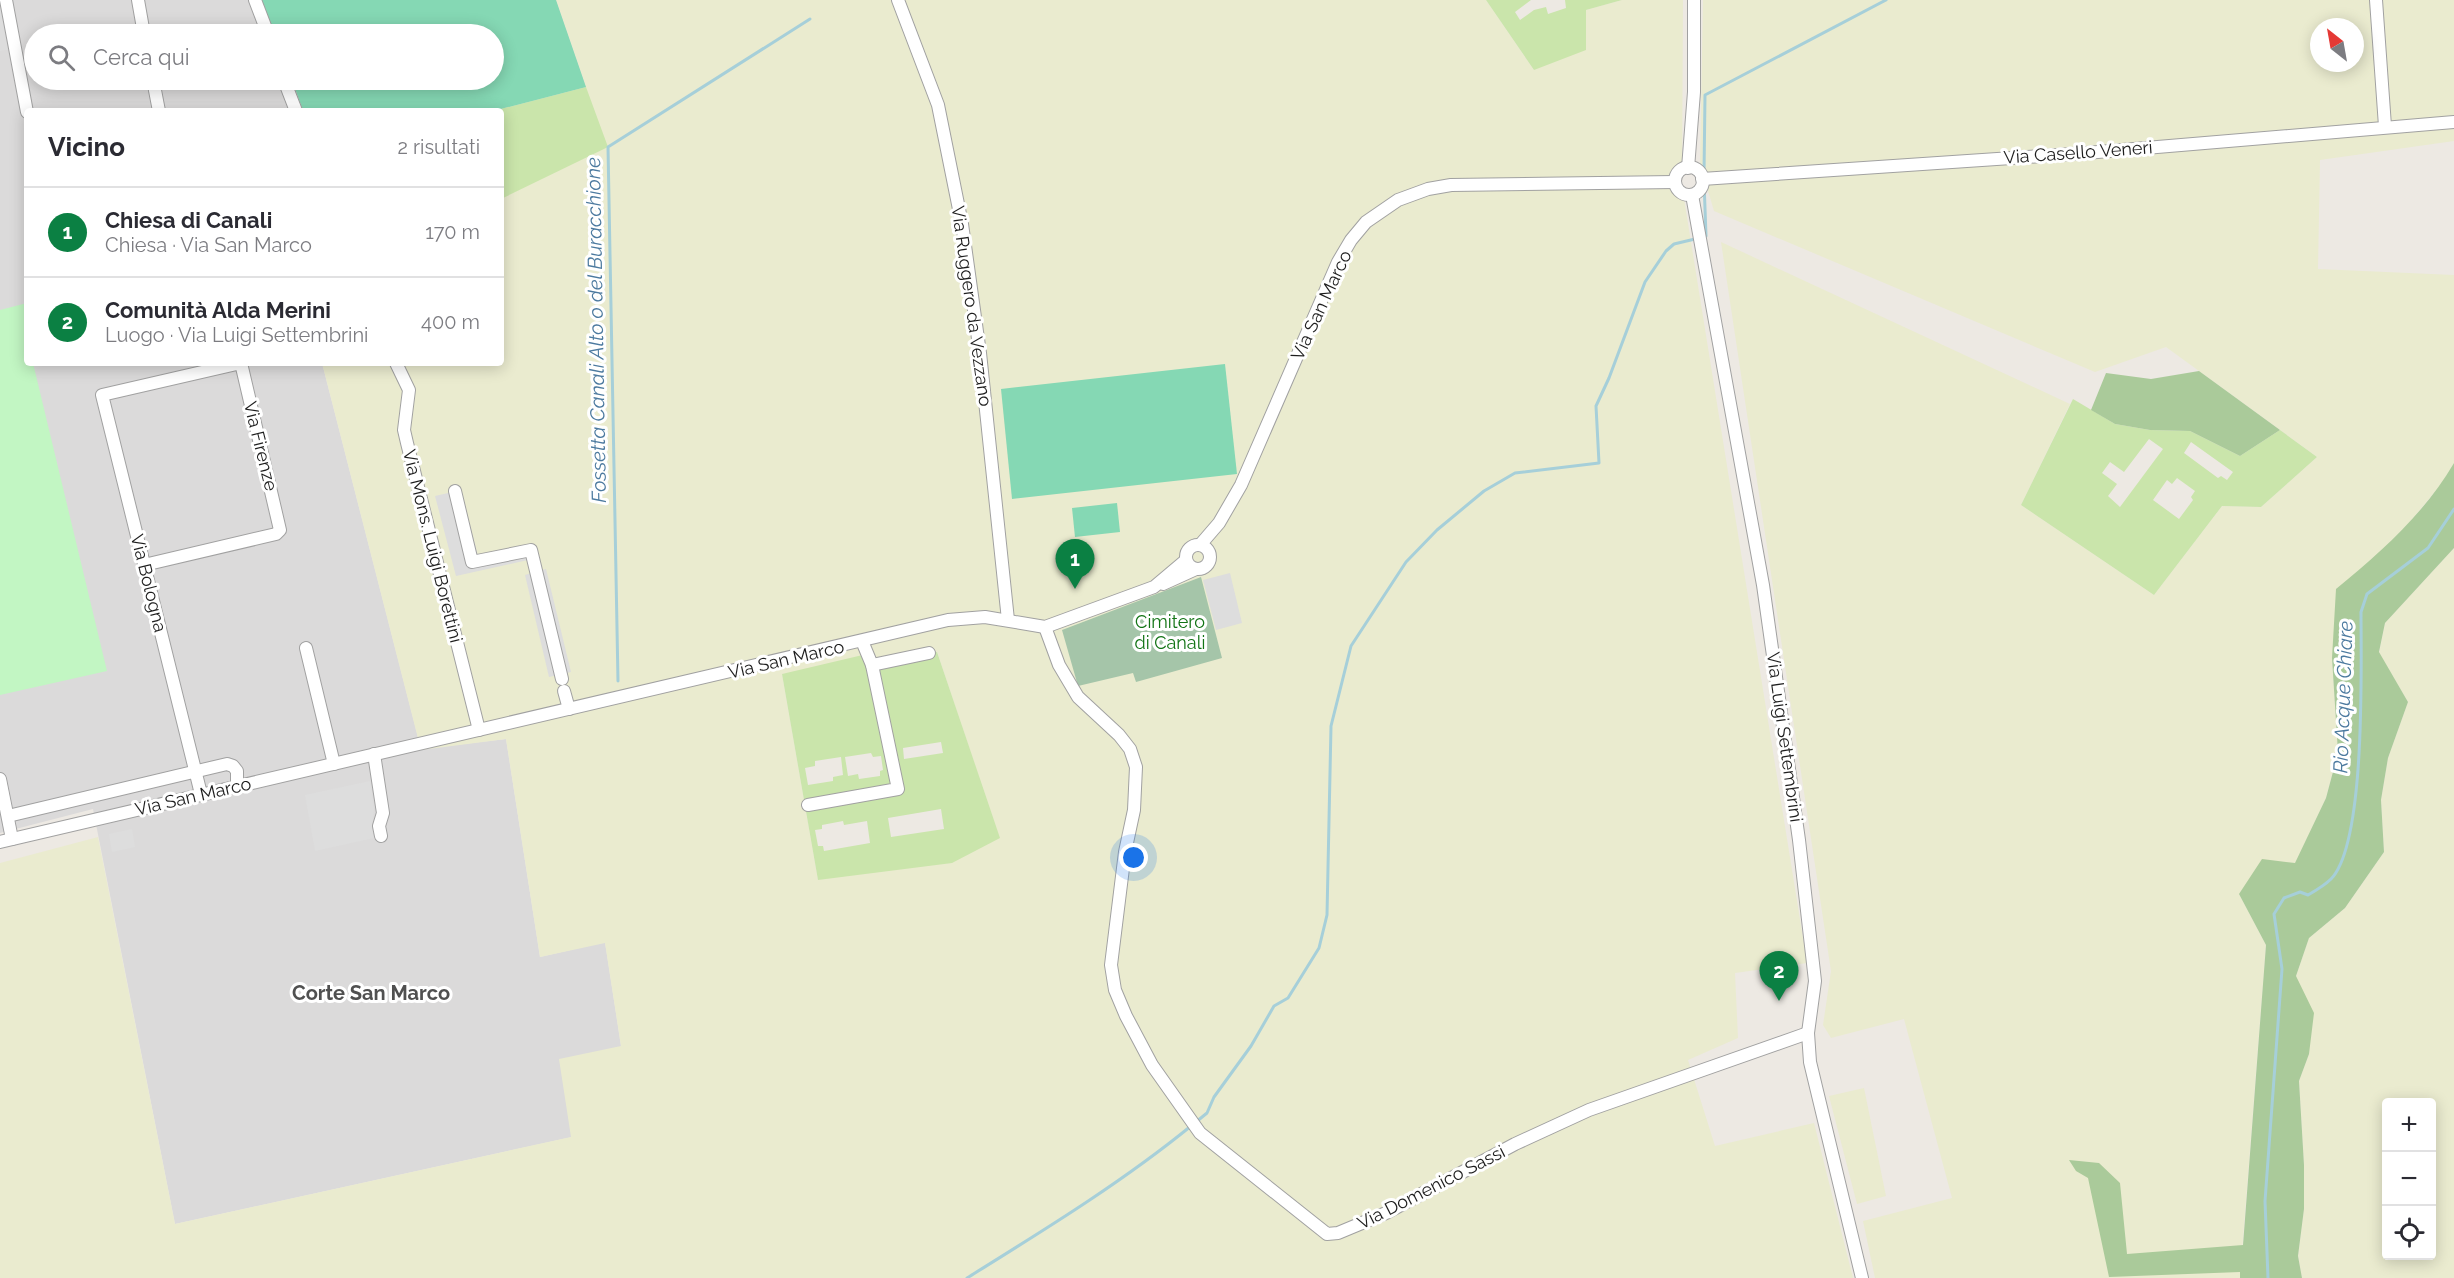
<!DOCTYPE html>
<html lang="it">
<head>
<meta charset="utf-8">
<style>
	body { margin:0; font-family:Raleway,sans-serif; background:#f2f2f3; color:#2b2b33 }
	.controls { position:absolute; right:18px; bottom:18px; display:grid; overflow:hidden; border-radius:6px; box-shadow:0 3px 15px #0003 }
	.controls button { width:54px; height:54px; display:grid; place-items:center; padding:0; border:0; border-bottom:2px solid #e1e1e2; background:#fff; color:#2b2b33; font:30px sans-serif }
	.compass { position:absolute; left:2310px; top:18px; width:54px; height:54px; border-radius:50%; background:#fff; box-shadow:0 3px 15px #0003; rotate:329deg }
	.you { position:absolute; left:1134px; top:858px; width:21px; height:21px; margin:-15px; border:4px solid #fff; border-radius:50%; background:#1a73e8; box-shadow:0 0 0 9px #1a73e833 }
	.badge { display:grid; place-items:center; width:39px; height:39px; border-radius:50%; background:#0b8043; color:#fff; font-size:20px; font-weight:700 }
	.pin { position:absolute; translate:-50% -50px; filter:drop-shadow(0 2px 3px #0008) }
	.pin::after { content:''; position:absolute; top:32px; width:21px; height:18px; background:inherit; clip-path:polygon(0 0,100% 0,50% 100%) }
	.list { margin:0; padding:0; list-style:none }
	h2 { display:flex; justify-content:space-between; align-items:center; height:78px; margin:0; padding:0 24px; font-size:26px }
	h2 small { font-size:20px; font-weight:400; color:#7c7c81 }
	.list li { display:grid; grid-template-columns:39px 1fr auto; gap:18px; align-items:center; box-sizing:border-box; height:90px; padding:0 24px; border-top:2px solid #e1e1e2 }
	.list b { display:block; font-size:22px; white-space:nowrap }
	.list p { margin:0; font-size:20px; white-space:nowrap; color:#7c7c81 }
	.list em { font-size:20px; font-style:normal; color:#7c7c81 }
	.icon { flex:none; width:33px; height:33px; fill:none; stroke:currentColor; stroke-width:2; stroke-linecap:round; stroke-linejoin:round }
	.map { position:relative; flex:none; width:2454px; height:1278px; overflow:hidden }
	.search { position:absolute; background:#fff; box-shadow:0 3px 15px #0003; left:24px; top:24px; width:480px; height:66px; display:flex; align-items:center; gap:15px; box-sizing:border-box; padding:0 21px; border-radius:33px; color:#7c7c81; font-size:22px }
	.panel { position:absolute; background:#fff; box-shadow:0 3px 15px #0003; left:24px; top:108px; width:480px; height:258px; border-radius:6px }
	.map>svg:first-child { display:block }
</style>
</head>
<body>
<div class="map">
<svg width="2454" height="1278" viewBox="0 0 2454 1278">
	<rect width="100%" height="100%" fill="#ede9e3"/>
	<path fill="#dbdada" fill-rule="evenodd" d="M0,0H556L586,87L493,111H27V363H322L421,749L506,739L540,957L605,942L621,1046L572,1137L175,1224L93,809L0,833ZM34,34H494V80H34Z"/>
	<g fill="#eaebcf" fill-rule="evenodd">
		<path d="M556,0H1486L1534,70L1586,10L1622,0H1683L1682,186L1807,963L1735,973L1738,1038L1688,1060L1715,1146L1814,1123L1853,1278H0V863L98,837L175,1224L571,1137L559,1059L621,1046L605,943L540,957L506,739L421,750L322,363H501V111H493L586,87ZM937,652L999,838L818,880L782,674L872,665Z"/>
		<path d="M1703,0H2454V141L2320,160L2318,269L2454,275V463L2443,482L2409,523L2377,556L2332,658L2338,753L2326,798L2295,864L2239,894L2266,945L2240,1278H1875L1863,1221L1952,1198L1904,1019L1831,1038L1823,1025L1831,971L1721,242L2070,404L2021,505L2154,595L2222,506L2261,507L2317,457L2166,347L2095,372L1714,211L1700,164ZM2319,27H2355V63H2319Z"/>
		<path d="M2454,548V1278H2302L2298,1256L2304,1209V1165L2299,1081L2309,1054L2296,976L2309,938L2345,908L2384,852L2381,800L2388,758L2408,702L2379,653L2385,623ZM2386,1102H2432V1256H2386Z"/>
		<polygon points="1864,1088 1886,1196 1857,1204 1829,1096"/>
	</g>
	<g fill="#cae5ab" fill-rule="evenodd">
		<polygon points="1486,0 1531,0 1515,12 1520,20 1534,10 1546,7 1548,14 1566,8 1565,0 1622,0 1586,10 1586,50 1534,70"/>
		<polygon points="586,87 608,147 501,199 501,111 493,111"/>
		<path d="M2073,399L2115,424L2150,430L2190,431L2240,456L2280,430L2317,457L2261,507L2222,506L2154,595L2021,505ZM2149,439L2163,449L2120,507L2108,496L2117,484L2102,473L2110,462L2124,472ZM2191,442L2233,472L2227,480L2221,476L2218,478L2184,453ZM2177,478L2195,491L2191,497L2193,500L2179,519L2153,500L2167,480L2172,484Z"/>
		<path d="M937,652L1000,838L952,863L818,880L782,674L867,654L873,665ZM941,742L943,753L904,759L903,748ZM871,753L873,757L881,756L883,770L880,771V776L859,779L858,774L848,776L845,757ZM841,757L843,775L833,777V781L808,785L805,768L815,766V761ZM941,809L944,829L891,837L888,818ZM843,821L844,825L867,821L870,843L824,851L823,846H818L815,830L822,829V825Z"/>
	</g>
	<g fill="#aaca9a">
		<polygon points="2199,371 2280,430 2240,456 2190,431 2150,430 2115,424 2091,410 2106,373 2151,379"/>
		<path d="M2454,463V548L2385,623L2379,652L2408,702L2388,758L2381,800L2384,852L2345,908L2309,938L2296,976L2314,1013L2309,1054L2299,1081L2304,1165V1209L2298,1256L2302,1278H2240V1272L2109,1277L2088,1178L2076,1171L2069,1160L2099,1163L2120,1183L2127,1254L2243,1245L2266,945L2239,894L2262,859L2295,863L2326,798L2338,753L2332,658L2336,589C2381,552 2424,514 2454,463Z"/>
	</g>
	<polygon fill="#a5c5a9" points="1201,577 1222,658 1136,682 1133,673 1078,686 1062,630"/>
	<polygon fill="#c2f6c3" points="27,303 27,363 33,363 107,671 0,695 0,310"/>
	<g fill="#85d8b4">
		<polygon points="261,0 556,0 586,87 493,111 303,111 292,80 494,80 494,34 275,34"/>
		<polygon points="1225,364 1237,474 1012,499 1001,389"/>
		<polygon points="1117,503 1120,532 1075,537 1072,508"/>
	</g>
	<g fill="#ddd">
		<polygon points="0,0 11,49 0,51"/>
		<polygon points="461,490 478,556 524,546 528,560 456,576 435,496"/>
		<polygon points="546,569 571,672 549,677 525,575"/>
		<polygon points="1230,573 1242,623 1216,630 1203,580"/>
		<polygon points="370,781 374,808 372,828 374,838 315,851 305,795"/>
		<polygon points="132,829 135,847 112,852 109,834"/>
	</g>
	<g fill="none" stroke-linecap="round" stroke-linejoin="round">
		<g stroke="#a6cfd9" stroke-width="3">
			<polyline points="1704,174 1705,95 1886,0"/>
			<polyline points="1702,237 1706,236 1704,181"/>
			<polyline points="618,681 608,147 810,19"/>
			<polyline points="1196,1122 1207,1113 1214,1097 1251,1046 1274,1006 1288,998 1319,948 1327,915 1331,726 1351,646 1406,562 1437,530 1484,491 1515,473 1599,463 1596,406 1609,378 1645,282 1666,251 1674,244 1695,239"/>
			<path d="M967,1278C1044,1230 1121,1183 1191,1126"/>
			<path d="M2268,1278L2265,1201L2282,969L2274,914L2284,898L2300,892L2308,895C2315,891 2325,885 2331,879C2366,843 2361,666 2361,612L2367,594L2428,548L2454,509"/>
		</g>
		<defs>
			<g id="minor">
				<polyline points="6,0 27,112"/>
				<polyline points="138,0 144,34"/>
				<polyline points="255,0 268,34"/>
				<polyline points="898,0 938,105 962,224 980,353 1008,620"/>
				<polyline points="2376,0 2385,126"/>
				<polyline points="153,80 159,111"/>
				<polyline points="284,80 296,111"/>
				<circle cx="1689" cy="181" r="14"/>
				<polyline points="1688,168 1694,92 1694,0"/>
				<polyline points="1702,179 2086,153 2454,122"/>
				<polyline points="1692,195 1763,585 1799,840 1815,981 1808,1033 1810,1062 1862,1278"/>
				<polyline points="396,363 409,390 404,430 407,443 479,730"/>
				<polyline points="455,491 472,562 531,550 562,679"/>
				<polyline points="1200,545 1219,523 1241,485 1338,262 1351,240 1366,222 1398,200 1428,189 1451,185 1675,182"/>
				<circle cx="1198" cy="557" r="12"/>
				<polyline points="144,565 276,534 280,530 241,363 102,395 201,794"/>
				<polyline points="1163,584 1196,569"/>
				<polyline points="1045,627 1059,665 1078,697 1119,735 1130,749 1136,767 1134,810 1125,852 1111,965 1115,990 1126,1016 1152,1065 1200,1133 1327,1234 1338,1233 1386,1213 1515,1144 1589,1110 1808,1033"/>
				<polyline points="862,641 872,665 929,653"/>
				<polyline points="306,648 334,764"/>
				<polyline points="564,691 569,709"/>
				<polyline points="374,754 383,813 379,826 381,836"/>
				<polyline points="0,779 12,839"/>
				<polyline points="808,805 898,789 872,665"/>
				<polyline points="8,816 227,764 233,766 237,771 237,786"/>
				<polyline points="0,842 948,620 985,617 1045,627 1154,587 1186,560"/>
			</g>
		</defs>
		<use href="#minor" stroke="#a1a1a1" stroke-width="14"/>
		<use href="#minor" stroke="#fff" stroke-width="12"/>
	</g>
	<g text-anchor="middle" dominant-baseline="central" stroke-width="6" stroke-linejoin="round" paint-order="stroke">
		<g font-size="18" fill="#1d1d1d" stroke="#fff">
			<text transform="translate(2078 152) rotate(-4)">Via Casello Veneri</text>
			<text transform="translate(1321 305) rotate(-65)">Via San Marco</text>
			<text transform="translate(972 306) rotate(82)">Via Ruggero da Vezzano</text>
			<text transform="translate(261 446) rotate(76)">Via Firenze</text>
			<text transform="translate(433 546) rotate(76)">Via Mons. Luigi Borettini</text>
			<text transform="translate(149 583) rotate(76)">Via Bologna</text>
			<text transform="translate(786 659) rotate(-13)">Via San Marco</text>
			<text transform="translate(1785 737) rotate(82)">Via Luigi Settembrini</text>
			<text transform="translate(193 796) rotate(-13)">Via San Marco</text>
			<text transform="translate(1431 1187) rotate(-27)">Via Domenico Sassi</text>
		</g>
		<g font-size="18" fill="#127415" stroke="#fff">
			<text x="1170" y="621">Cimitero<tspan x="1170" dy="21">di Canali</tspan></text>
		</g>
		<g font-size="20" font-style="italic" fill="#4c7a9f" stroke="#fff">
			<text transform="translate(596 330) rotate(-91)">Fossetta Canali Alto o del Buracchione</text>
			<text transform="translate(2343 697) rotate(-88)">Rio Acque Chiare</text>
		</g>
		<g font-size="20" font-weight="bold" fill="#505050" stroke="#fff">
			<text x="371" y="993">Corte San Marco</text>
		</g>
	</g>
</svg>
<div class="controls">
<button>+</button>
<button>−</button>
<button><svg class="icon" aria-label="locate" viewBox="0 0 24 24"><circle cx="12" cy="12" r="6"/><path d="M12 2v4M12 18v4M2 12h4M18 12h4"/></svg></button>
</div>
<svg class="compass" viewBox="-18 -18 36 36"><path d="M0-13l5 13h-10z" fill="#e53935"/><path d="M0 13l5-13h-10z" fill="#7c7c81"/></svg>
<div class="you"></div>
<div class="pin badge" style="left:1075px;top:589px">1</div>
<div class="pin badge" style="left:1779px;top:1001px">2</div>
<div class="search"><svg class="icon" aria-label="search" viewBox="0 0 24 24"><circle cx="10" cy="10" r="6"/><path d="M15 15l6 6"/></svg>Cerca qui</div>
<section class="panel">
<h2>Vicino<small>2 risultati</small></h2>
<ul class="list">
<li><span class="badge">1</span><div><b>Chiesa di Canali</b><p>Chiesa · Via San Marco</p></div><em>170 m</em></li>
<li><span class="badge">2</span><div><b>Comunità Alda Merini</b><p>Luogo · Via Luigi Settembrini</p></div><em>400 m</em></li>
</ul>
</section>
</div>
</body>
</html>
